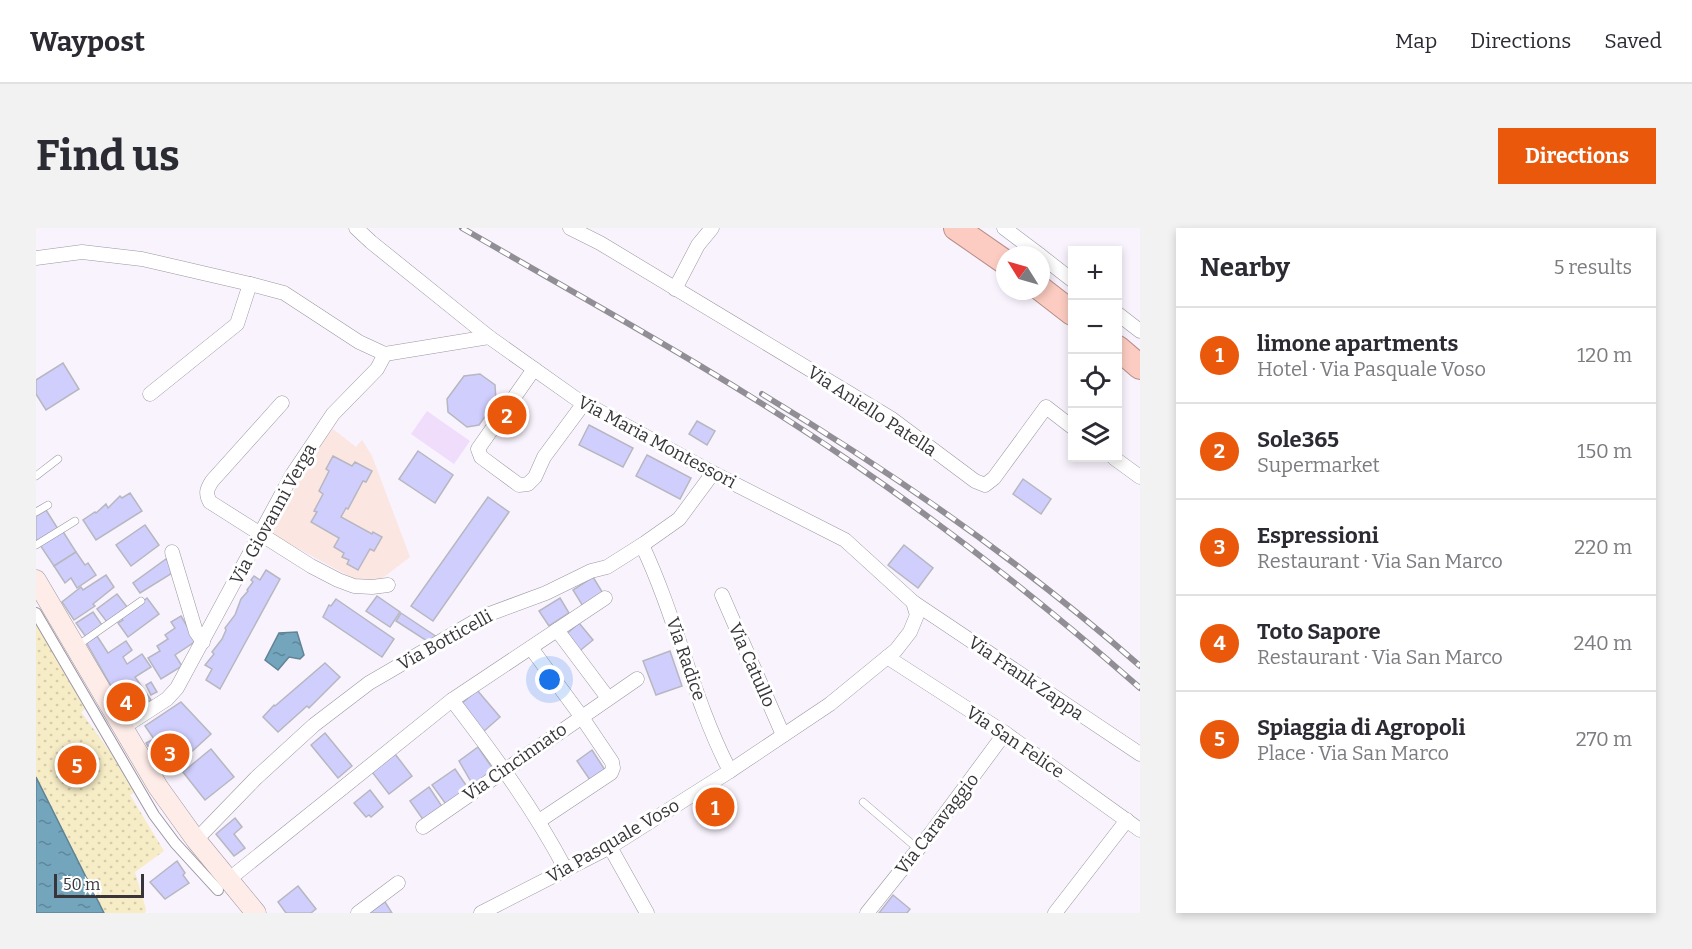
<!DOCTYPE html>
<html lang="en">
<head>
<meta charset="utf-8">
<style>
	body { margin:0; font-family:Bitter,serif; background:#f2f2f3; color:#2b2b33 }
	.controls { position:absolute; right:18px; top:18px; display:grid; overflow:hidden; border-radius:0px; box-shadow:0 3px 9px #0003 }
	.controls button { width:54px; height:54px; display:grid; place-items:center; padding:0; border:0; border-bottom:2px solid #e1e1e2; background:#fff; color:#2b2b33; font:30px sans-serif }
	.compass { position:absolute; left:960px; top:18px; width:54px; height:54px; border-radius:50%; background:#fff; box-shadow:0 3px 9px #0003; rotate:307deg }
	.scale { position:absolute; left:18px; bottom:15px; width:90px; box-sizing:border-box; padding-left:6px; border:3px solid #373539; border-top:0; font-size:16px; line-height:21px; white-space:nowrap; color:#373539; -webkit-text-stroke:4px #fff; paint-order:stroke }
	.you { position:absolute; left:514px; top:452px; width:21px; height:21px; margin:-15px; border:4px solid #fff; border-radius:50%; background:#1a73e8; box-shadow:0 0 0 9px #1a73e833 }
	.badge { display:grid; place-items:center; width:39px; height:39px; border-radius:50%; background:#ea580c; color:#fff; font-size:20px; font-weight:700 }
	.pin { position:absolute; translate:-50% -50%; border:3px solid #fff; box-shadow:0 2px 6px #0006 }
	.list { margin:0; padding:0; list-style:none }
	h2 { display:flex; justify-content:space-between; align-items:center; height:78px; margin:0; padding:0 24px; font-size:26px }
	h2 small { font-size:20px; font-weight:400; color:#7c7c81 }
	.list li { display:grid; grid-template-columns:39px 1fr auto; gap:18px; align-items:center; box-sizing:border-box; height:96px; padding:0 24px; border-top:2px solid #e1e1e2 }
	.list b { display:block; font-size:22px; white-space:nowrap }
	.list p { margin:0; font-size:20px; white-space:nowrap; color:#7c7c81 }
	.list em { font-size:20px; font-style:normal; color:#7c7c81 }
	.icon { flex:none; width:33px; height:33px; fill:none; stroke:currentColor; stroke-width:2; stroke-linecap:round; stroke-linejoin:round }
	.map { position:relative; flex:none; width:1104px; height:685px; overflow:hidden; border-radius:0px }
	header { display:flex; align-items:center; gap:36px; box-sizing:border-box; height:84px; padding:0 30px; background:#fff; border-bottom:2px solid #e1e1e2 }
	header strong { font-size:28px }
	nav { display:flex; gap:33px; margin-inline-start:auto; font-size:21px }
	.intro { display:flex; align-items:center; justify-content:space-between; box-sizing:border-box; height:144px; padding:0 36px }
	h1 { margin:0; font-size:42px }
	.button { padding:15px 27px; border-radius:0px; background:#ea580c; color:#fff; font-size:21px; font-weight:700 }
	main { display:flex; gap:36px; padding:0 36px }
	aside { flex:1; background:#fff; border-radius:0px; box-shadow:0 3px 9px #0003 }
	.map>svg:first-child { display:block }
</style>
</head>
<body>
<header>
<strong>Waypost</strong>
<nav><a>Map</a><a>Directions</a><a>Saved</a></nav>
</header>
<div class="intro"><h1>Find us</h1><a class="button">Directions</a></div>
<main>
<div class="map">
<svg width="1104" height="685" viewBox="0 0 1104 685">
	<defs>
		<pattern id="sand-dots" width="8" height="8" patternUnits="userSpaceOnUse" patternTransform="scale(1.5)"><rect width="8" height="8" fill="#f6ecc6"/><path d="M2 2h.1M6 6h.1" fill="none" stroke="#d4cbab" stroke-width="1.8" stroke-linecap="round"/></pattern>
		<pattern id="water-ripples" width="26" height="14" patternUnits="userSpaceOnUse" patternTransform="scale(1.5)"><rect width="26" height="14" fill="#73a5bc"/><path d="M2 4q2-2 4 0t4 0M15 11q2-2 4 0t4 0" fill="none" stroke="#5f879a"/></pattern>
	</defs>
	<rect width="100%" height="100%" fill="#f9f3fd"/>
	<polygon fill="#fbe6e2" points="297,201 320,219 326,212 336,228 374,329 340,355 318,351 234,305 285,215"/>
	<polygon fill="url(#sand-dots)" points="0,396 49,481 45,484 75,525 98,565 94,567 128,623 99,644 110,681 109,685 68,685 0,548"/>
	<polygon fill="#f0ddfc" points="391,183 434,213 418,236 375,206"/>
	<g fill="url(#water-ripples)" stroke="#618395" stroke-width="1.5">
		<polygon points="261,404 268,427 264,431 253,429 242,442 229,432 243,405"/>
		<polygon points="0,549 68,685 0,685"/>
	</g>
	<g fill="#d0cefc" stroke="#b7b7c1" stroke-width="1.5">
		<polygon points="27,135 43,161 10,182 0,166 0,152"/>
		<polygon points="444,146 459,157 460,173 443,197 431,199 412,184 411,171 428,148"/>
		<polygon points="661,193 679,203 671,217 653,206"/>
		<polygon points="553,197 597,220 587,239 543,217"/>
		<polygon points="382,223 417,247 399,275 363,251"/>
		<polygon points="611,227 655,250 644,271 600,248"/>
		<polygon points="297,228 316,238 319,234 336,243 330,254 327,253 312,281 310,280 305,289 336,306 337,304 346,309 338,323 334,321 322,342 311,336 313,332 306,329 308,325 298,319 303,310 275,294 281,284 278,283 287,266 283,263 293,243 290,241"/>
		<polygon points="987,251 1015,271 1005,286 977,266"/>
		<polygon points="94,265 106,283 60,312 47,292 59,284 60,285 70,276 72,280 84,268 86,270"/>
		<polygon points="452,269 473,284 397,393 375,378"/>
		<polygon points="10,282 22,301 0,314 0,288"/>
		<polygon points="109,297 123,317 95,338 80,317"/>
		<polygon points="26,302 40,324 18,338 4,317"/>
		<polygon points="868,317 897,340 882,360 852,337"/>
		<polygon points="40,324 49,337 52,335 60,347 41,360 35,350 29,355 18,338"/>
		<polygon points="130,331 135,336 138,344 104,365 97,355"/>
		<polygon points="230,342 244,351 184,461 170,452 176,441 169,437 178,426 176,424 186,411 190,402 189,400 199,387 205,371 212,363 211,362 217,354 215,352 218,348 224,352"/>
		<polygon points="70,347 78,359 57,376 59,378 38,392 26,374 45,359 47,362"/>
		<polygon points="557,349 568,367 548,380 537,362"/>
		<polygon points="81,366 92,380 71,394 61,381"/>
		<polygon points="341,368 364,384 354,399 330,383"/>
		<polygon points="111,370 123,386 92,409 82,395 87,392 85,390"/>
		<polygon points="524,370 533,385 513,398 503,383"/>
		<polygon points="300,371 358,411 346,429 287,389 293,377 295,378"/>
		<polygon points="57,384 66,397 50,409 40,395"/>
		<polygon points="365,385 404,411 394,415 360,393"/>
		<polygon points="145,388 160,413 139,427 146,438 125,451 112,430 124,423 121,418 132,411 129,407 139,400 135,394"/>
		<polygon points="543,395 557,412 541,425 527,409"/>
		<polygon points="61,408 72,425 90,413 96,422 87,429 91,436 106,426 115,439 99,449 115,472 91,486 50,414"/>
		<polygon points="634,423 646,458 620,467 607,433"/>
		<polygon points="289,435 304,449 273,480 271,478 242,504 227,489 238,477 239,478"/>
		<polygon points="115,454 121,464 115,467 110,457"/>
		<polygon points="441,462 464,489 447,504 424,477"/>
		<polygon points="145,474 175,506 139,539 129,545 110,515 118,511 109,498"/>
		<polygon points="289,505 316,538 302,550 275,517"/>
		<polygon points="442,519 459,544 438,559 423,533"/>
		<polygon points="175,521 198,549 169,572 147,544"/>
		<polygon points="556,522 569,542 554,552 541,533"/>
		<polygon points="359,526 376,548 353,566 336,544"/>
		<polygon points="419,541 434,563 412,579 396,557"/>
		<polygon points="393,559 407,580 388,593 374,573"/>
		<polygon points="334,562 347,579 335,589 333,587 330,589 318,575"/>
		<polygon points="199,590 206,599 198,606 209,620 198,628 180,606"/>
		<polygon points="141,633 149,645 147,647 153,655 129,671 114,654"/>
		<polygon points="262,658 280,681 275,685 250,685 242,674"/>
		<polygon points="857,667 874,681 871,685 843,685"/>
		<polygon points="349,674 356,685 333,685"/>
	</g>
	<g fill="none" stroke-linecap="round" stroke-linejoin="round">
		<defs>
			<g id="service">
				<polyline points="0,248 22,231"/>
				<polyline points="0,284 12,277"/>
				<polyline points="0,317 39,293"/>
				<polyline points="41,418 105,373"/>
				<polyline points="827,574 882,621"/>
			</g>
			<polyline id="pedestrian" points="0,385 118,587 139,615 182,662"/>
			<g id="minor">
				<polyline points="320,0 335,14 453,109 539,170 677,245 809,312 877,374 881,387 874,404 860,422 794,476 694,543 574,619 445,685"/>
				<polyline points="534,0 564,15 856,191 939,253 949,257 958,250 1010,179 1036,199"/>
				<polyline points="968,0 1004,27"/>
				<polyline points="1005,28 1036,52"/>
				<polyline points="0,30 46,24 106,31 214,56 248,65 323,114 349,126"/>
				<polyline points="639,61 662,17 676,0"/>
				<polyline points="1082,86 1104,103"/>
				<polyline points="498,141 442,221 445,229 483,257 492,256 499,249 508,229 548,175"/>
				<polyline points="114,166 201,96 214,56"/>
				<path d="M246,175L176,253C171,261 169,265 174,274L275,338L302,352L318,358L336,359L352,357"/>
				<polyline points="1078,230 1104,249"/>
				<path d="M606,317C641,391 657,472 694,543"/>
				<polyline points="136,324 160,404 167,414"/>
				<polyline points="686,367 747,507"/>
				<polyline points="877,374 1104,526"/>
				<polyline points="521,402 572,470"/>
				<polyline points="495,420 545,488 576,534 577,540 575,545 503,593"/>
				<polyline points="851,429 969,505 1104,602"/>
				<path d="M416,472C458,527 498,581 530,642"/>
				<polyline points="86,500 131,471 141,460 256,247 297,186 341,141 349,126 453,109"/>
				<polyline points="387,599 601,451"/>
				<polyline points="160,612 220,550 278,497 333,455 448,388 510,365 555,343 571,339 609,315 643,291 677,245"/>
				<polyline points="574,619 611,685"/>
				<polyline points="192,652 416,472 569,370"/>
				<polyline points="322,685 362,655"/>
				<polyline points="831,685 895,605 969,505"/>
				<polyline points="1019,685 1091,592"/>
			</g>
			<polyline id="secondary" points="0,352 122,559 160,612 220,685"/>
			<g id="trunk">
				<polyline points="920,0 969,34"/>
				<polyline points="1005,61 1036,85"/>
				<polyline points="1082,120 1104,139"/>
			</g>
		</defs>
		<use href="#service" stroke="#9c97a0" stroke-width="8"/>
		<use href="#pedestrian" stroke="#9c97a0" stroke-width="12"/>
		<use href="#minor" stroke="#9c97a0" stroke-width="15"/>
		<use href="#secondary" stroke="#9c97a0" stroke-width="21"/>
		<use href="#trunk" stroke="#b68f88" stroke-width="26"/>
		<use href="#service" stroke="#fff" stroke-width="7"/>
		<use href="#pedestrian" stroke="#fff" stroke-width="10"/>
		<use href="#minor" stroke="#fff" stroke-width="14"/>
		<use href="#secondary" stroke="#feece8" stroke-width="20"/>
		<use href="#trunk" stroke="#fcccc2" stroke-width="24"/>
		<defs>
			<g id="rail">
				<path d="M426,0C557,76 690,148 815,234C916,303 1012,379 1104,460"/>
				<path d="M726,166C859,246 987,335 1104,438"/>
			</g>
		</defs>
		<use href="#rail" stroke="#928e95" stroke-width="6"/>
		<use href="#rail" stroke="#fff" stroke-width="4" stroke-dasharray="11" stroke-linecap="butt"/>
	</g>
	<g text-anchor="middle" dominant-baseline="central" stroke-width="6" stroke-linejoin="round" paint-order="stroke">
		<g font-size="18" fill="#373539" stroke="#fff">
			<text transform="translate(836 183) rotate(33)">Via Aniello Patella</text>
			<text transform="translate(621 214) rotate(28)">Via Maria Montessori</text>
			<text transform="translate(237 286) rotate(-61)">Via Giovanni Verga</text>
			<text transform="translate(409 412) rotate(-29)">Via Botticelli</text>
			<text transform="translate(650 431) rotate(71)">Via Radice</text>
			<text transform="translate(716 437) rotate(66)">Via Catullo</text>
			<text transform="translate(990 450) rotate(34)">Via Frank Zappa</text>
			<text transform="translate(979 514) rotate(34)">Via San Felice</text>
			<text transform="translate(479 534) rotate(-35)">Via Cincinnato</text>
			<text transform="translate(901 596) rotate(-52)">Via Caravaggio</text>
			<text transform="translate(577 613) rotate(-30)">Via Pasquale Voso</text>
		</g>
	</g>
</svg>
<div class="controls">
<button>+</button>
<button>−</button>
<button><svg class="icon" aria-label="locate" viewBox="0 0 24 24"><circle cx="12" cy="12" r="6"/><path d="M12 2v4M12 18v4M2 12h4M18 12h4"/></svg></button>
<button><svg class="icon" aria-label="layers" viewBox="0 0 24 24"><path d="M12 4l9 5-9 5-9-5zM3 14l9 5 9-5"/></svg></button>
</div>
<svg class="compass" viewBox="-18 -18 36 36"><path d="M0-13l5 13h-10z" fill="#e53935"/><path d="M0 13l5-13h-10z" fill="#7c7c81"/></svg>
<div class="scale">50 m</div>
<div class="you"></div>
<div class="pin badge" style="left:679px;top:579px">1</div>
<div class="pin badge" style="left:471px;top:187px">2</div>
<div class="pin badge" style="left:134px;top:525px">3</div>
<div class="pin badge" style="left:90px;top:474px">4</div>
<div class="pin badge" style="left:41px;top:537px">5</div>
</div>
<aside>
<h2>Nearby<small>5 results</small></h2>
<ul class="list">
<li><span class="badge">1</span><div><b>limone apartments</b><p>Hotel · Via Pasquale Voso</p></div><em>120 m</em></li>
<li><span class="badge">2</span><div><b>Sole365</b><p>Supermarket</p></div><em>150 m</em></li>
<li><span class="badge">3</span><div><b>Espressioni</b><p>Restaurant · Via San Marco</p></div><em>220 m</em></li>
<li><span class="badge">4</span><div><b>Toto Sapore</b><p>Restaurant · Via San Marco</p></div><em>240 m</em></li>
<li><span class="badge">5</span><div><b>Spiaggia di Agropoli</b><p>Place · Via San Marco</p></div><em>270 m</em></li>
</ul>
</aside>
</main>
</body>
</html>
